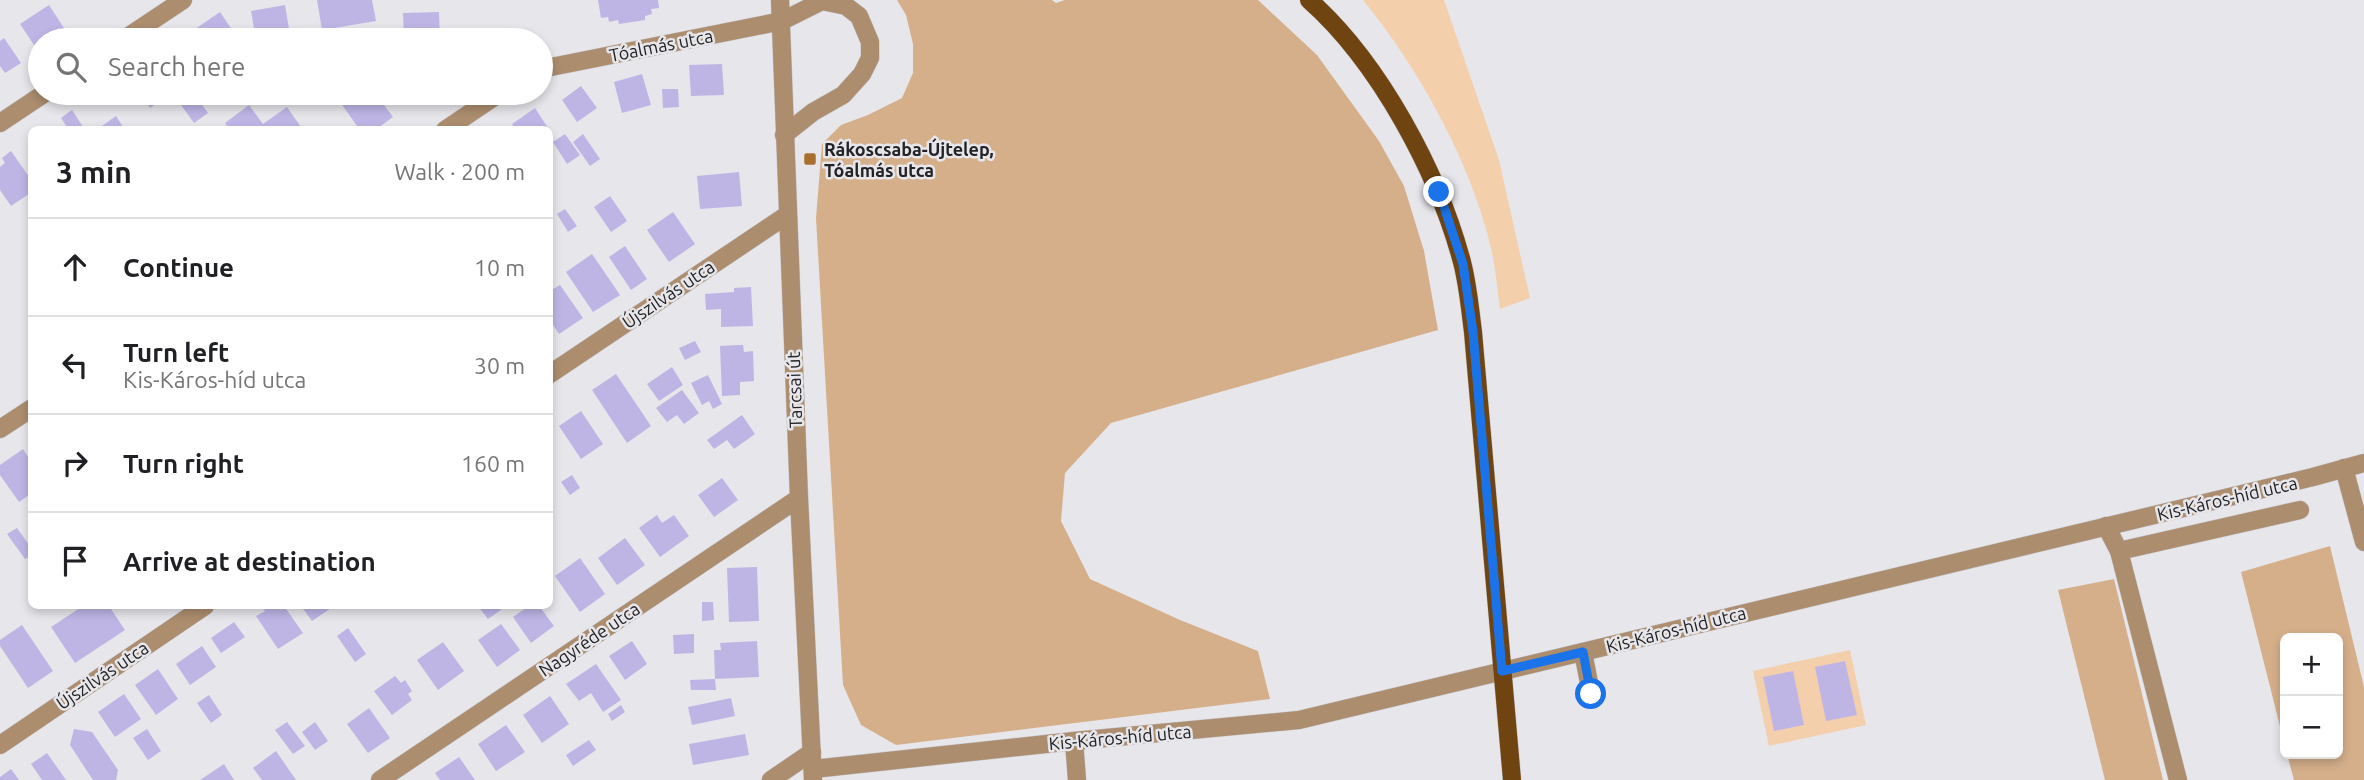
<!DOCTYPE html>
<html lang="en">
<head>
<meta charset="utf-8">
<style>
	body { margin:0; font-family:Ubuntu,sans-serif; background:#f6f6f6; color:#202124 }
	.controls { position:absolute; right:21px; bottom:21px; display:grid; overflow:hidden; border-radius:10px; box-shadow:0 4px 10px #0003 }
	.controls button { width:63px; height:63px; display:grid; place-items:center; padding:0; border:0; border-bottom:2px solid #e0e0e0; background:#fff; color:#202124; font:35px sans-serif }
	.stop { position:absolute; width:21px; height:21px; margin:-16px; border:5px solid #1a73e8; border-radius:50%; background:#fff }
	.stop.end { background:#1a73e8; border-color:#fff; box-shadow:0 2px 7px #0008 }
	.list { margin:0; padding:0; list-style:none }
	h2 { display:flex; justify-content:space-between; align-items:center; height:91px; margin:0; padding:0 28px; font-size:30px }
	h2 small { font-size:23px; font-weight:400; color:#757577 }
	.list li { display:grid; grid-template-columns:46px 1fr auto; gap:21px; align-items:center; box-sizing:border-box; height:98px; padding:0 28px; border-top:2px solid #e0e0e0 }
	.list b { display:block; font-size:26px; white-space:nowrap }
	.list p { margin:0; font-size:23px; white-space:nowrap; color:#757577 }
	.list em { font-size:23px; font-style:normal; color:#757577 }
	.icon { flex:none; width:38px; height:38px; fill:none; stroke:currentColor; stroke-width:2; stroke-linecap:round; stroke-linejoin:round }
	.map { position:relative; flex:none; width:2364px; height:780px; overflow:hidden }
	.search { position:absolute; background:#fff; box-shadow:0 4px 10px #0003; left:28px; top:28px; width:525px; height:77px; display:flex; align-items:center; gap:18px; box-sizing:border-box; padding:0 24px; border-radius:38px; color:#757577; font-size:26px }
	.panel { position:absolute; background:#fff; box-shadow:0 4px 10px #0003; left:28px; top:126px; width:525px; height:483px; border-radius:10px }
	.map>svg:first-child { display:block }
</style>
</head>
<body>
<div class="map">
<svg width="2364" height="780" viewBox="0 0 2364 780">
	<rect width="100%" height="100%" fill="#e7e6eb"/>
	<g fill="#f4cfab">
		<path d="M1363,0H1444L1499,160L1530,298L1500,309C1497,286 1495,262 1489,240C1468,157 1417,66 1363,0Z"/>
		<polygon points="1850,650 1866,725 1769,746 1753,671"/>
	</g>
	<g fill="#d5af8a">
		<polygon points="897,0 1052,0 1056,3 1065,0 1258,0 1317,55 1379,141 1404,186 1424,251 1438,330 1111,423 1065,473 1061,521 1090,579 1180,620 1258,651 1270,699 896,745 861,725 843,685 816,218 822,144 841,125 868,115 902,98 913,73 913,44 906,15"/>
		<polygon points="2330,546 2364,687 2364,780 2294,780 2287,754 2338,754 2338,638 2285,638 2285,746 2241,572"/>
		<polygon points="2114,579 2163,780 2105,780 2058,590"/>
	</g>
	<g fill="#beb5e5">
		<polygon points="317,0 372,0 376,21 322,30"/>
		<polygon points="598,0 658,0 659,8 651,9 652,14 645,16 645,20 619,24 618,20 609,22 608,17 601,18"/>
		<polygon points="49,5 69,36 62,40 40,40 40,54 20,24"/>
		<polygon points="285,5 290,35 256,40 251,11"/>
		<polygon points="220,12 239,40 203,40 195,29"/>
		<polygon points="439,12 440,40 404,40 403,13"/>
		<polygon points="4,38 21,63 5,73 0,66 0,41"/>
		<polygon points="722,64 724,95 691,96 689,65"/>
		<polygon points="642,74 651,105 622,113 614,82"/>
		<polygon points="581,86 597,108 577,122 562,100"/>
		<polygon points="662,89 678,89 679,107 663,108"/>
		<polygon points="140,93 172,93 150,108"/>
		<polygon points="353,93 375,93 393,117 375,130 360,130 340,102"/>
		<polygon points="195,95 208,113 194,123 181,105"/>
		<polygon points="249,105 263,124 287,107 303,130 230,130 225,123"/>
		<polygon points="535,108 548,128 545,130 516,130 512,124"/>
		<polygon points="72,110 85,130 69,130 61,118"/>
		<polygon points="116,116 125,130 96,130"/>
		<polygon points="565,134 580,155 567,164 553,142"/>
		<polygon points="583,134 600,159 590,166 573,142"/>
		<polygon points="11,151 32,181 32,192 11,206 0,190 0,167 5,163 2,158"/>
		<polygon points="739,172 742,206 700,209 697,176"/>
		<polygon points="610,196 627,221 611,232 594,207"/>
		<polygon points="565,209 577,226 568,232 557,214"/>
		<polygon points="673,212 695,244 669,262 647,230"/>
		<polygon points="625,246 647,279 631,290 609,257"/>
		<polygon points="592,254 620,295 593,312 566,272"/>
		<polygon points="560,285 583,318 559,334 550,320 550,291"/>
		<polygon points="751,287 753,326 721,327 721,309 706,310 705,294 734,292 734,288"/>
		<polygon points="695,341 701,352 685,360 679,348"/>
		<polygon points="738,345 743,345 744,352 753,351 754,381 740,382 740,395 722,396 720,346"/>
		<polygon points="672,367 683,385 659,401 647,384"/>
		<polygon points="616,374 651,426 627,443 592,390"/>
		<polygon points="708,375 722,404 713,409 709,401 702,405 691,383"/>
		<polygon points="682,390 699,413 684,424 677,415 667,422 656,408"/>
		<polygon points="581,411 603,444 581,459 559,426"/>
		<polygon points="742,415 755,434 734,449 727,440 714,449 707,440"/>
		<polygon points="23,449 32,463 32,493 19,502 0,475 0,465"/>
		<polygon points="572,475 580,488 570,495 561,482"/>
		<polygon points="722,478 738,500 714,517 698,495"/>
		<polygon points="657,515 662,523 674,515 689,536 660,557 639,528"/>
		<polygon points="17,528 32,549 32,555 25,559 7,534"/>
		<polygon points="625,538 645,565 617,585 598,558"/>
		<polygon points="580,558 605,594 580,612 555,576"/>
		<polygon points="757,567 759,621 729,622 727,568"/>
		<polygon points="702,602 713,602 714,620 702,621"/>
		<polygon points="83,606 109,606 125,630 75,663 51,627"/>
		<polygon points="261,606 284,606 303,633 278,649 256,616 265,611"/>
		<polygon points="301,606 334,606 312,621"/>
		<polygon points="478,606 498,606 501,610 488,619"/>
		<polygon points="529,606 539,606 554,626 531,643 513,617"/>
		<polygon points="234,622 245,637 221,653 211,638"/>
		<polygon points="501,624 520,650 497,667 478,640"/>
		<polygon points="22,625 53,671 28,688 0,646 0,640"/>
		<polygon points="348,628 366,654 355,662 337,636"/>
		<polygon points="694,634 694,653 674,654 673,635"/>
		<polygon points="632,641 647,664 625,680 609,656"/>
		<polygon points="757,641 759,677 715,679 714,650 721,650 720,643"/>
		<polygon points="443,642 464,671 438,690 417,660"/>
		<polygon points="202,646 216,667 190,685 176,664"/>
		<polygon points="1845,661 1857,715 1826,721 1815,667"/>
		<polygon points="596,664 621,700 603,712 591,693 579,701 566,684"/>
		<polygon points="158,669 178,699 156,715 135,685"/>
		<polygon points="1793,671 1804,725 1774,731 1763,677"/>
		<polygon points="395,676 401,683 405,680 412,691 408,694 412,700 392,715 374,691"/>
		<polygon points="715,679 716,690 691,690 690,680"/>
		<polygon points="124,694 141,719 115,737 98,712"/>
		<polygon points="209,695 222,715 211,723 197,703"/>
		<polygon points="550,696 569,724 542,743 523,715"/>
		<polygon points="731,698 735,716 692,725 688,707"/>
		<polygon points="621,705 625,712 612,721 608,714"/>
		<polygon points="369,708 390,738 368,753 347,724"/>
		<polygon points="287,722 305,746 293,754 275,730"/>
		<polygon points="315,722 328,741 315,750 302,732"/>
		<polygon points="506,725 525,752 496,771 478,744"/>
		<polygon points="74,729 92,732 118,770 116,780 93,780 70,745"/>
		<polygon points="147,729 161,751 148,760 133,738"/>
		<polygon points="745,734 749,755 693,765 689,744"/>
		<polygon points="589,740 596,750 573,766 566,755"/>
		<polygon points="276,751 296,780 262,780 253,768"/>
		<polygon points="47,753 66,780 42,780 31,764"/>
		<polygon points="459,757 475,780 440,780 435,773"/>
		<polygon points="224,764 234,780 200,780"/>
		<polygon points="11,769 19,780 0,780 0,777"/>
	</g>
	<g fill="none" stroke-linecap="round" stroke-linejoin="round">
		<defs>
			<g id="minor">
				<polyline points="780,0 799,498 813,780"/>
				<polyline points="123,40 183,0"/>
				<polyline points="541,69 782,21 822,1 846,6 859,16 870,42 870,58 862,74 843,95 813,112 784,135"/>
				<polyline points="0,123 45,93"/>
				<polyline points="445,130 500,93"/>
				<polyline points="550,374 787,215"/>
				<polyline points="0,429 32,408"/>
				<polyline points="2344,468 2364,542"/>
				<polyline points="2106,526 2119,551 2178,780"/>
				<polyline points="2119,551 2300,510"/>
				<polyline points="1583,652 1591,693"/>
				<polyline points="1074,741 1077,780"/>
				<polyline points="0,745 205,606"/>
				<polyline points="813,769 1074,741 1299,720 2313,477 2364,463"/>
				<polyline points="380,780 799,498"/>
				<polyline points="771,780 812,752"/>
			</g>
			<path id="major" d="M1309,0C1379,62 1438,172 1462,262C1468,285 1470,309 1473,332L1512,780"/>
		</defs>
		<use href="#minor" stroke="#c4c3c7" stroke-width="19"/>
		<use href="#major" stroke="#c4c3c7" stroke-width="19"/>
		<use href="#minor" stroke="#ac8d6e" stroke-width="18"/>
		<use href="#major" stroke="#6f4411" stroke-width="18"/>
	</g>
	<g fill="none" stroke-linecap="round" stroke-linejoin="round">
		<polyline stroke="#1a73e8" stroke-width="9" points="1439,192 1463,264 1473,332 1502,671 1583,652 1591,694"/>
	</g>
	<rect fill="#a96f2f" stroke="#e7e6eb" stroke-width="2.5" x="803" y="152" width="14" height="14" rx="3.5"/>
	<g text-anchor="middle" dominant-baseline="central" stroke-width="5" stroke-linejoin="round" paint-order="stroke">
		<g font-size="18" fill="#232325" stroke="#e7e6eb">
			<text transform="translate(661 45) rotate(-11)">Tóalmás utca</text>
			<text transform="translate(668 294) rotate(-34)">Újszilvás utca</text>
			<text transform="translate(794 390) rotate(-92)">Tarcsai út</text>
			<text transform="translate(2227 498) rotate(-13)">Kis-Káros-híd utca</text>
			<text transform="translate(1676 629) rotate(-14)">Kis-Káros-híd utca</text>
			<text transform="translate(589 639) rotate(-34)">Nagyréde utca</text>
			<text transform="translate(102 675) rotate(-34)">Újszilvás utca</text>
			<text transform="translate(1120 737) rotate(-5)">Kis-Káros-híd utca</text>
		</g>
		<g font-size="18" font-weight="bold" fill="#232325" stroke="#e7e6eb" text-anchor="start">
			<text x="824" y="149">Rákoscsaba-Újtelep,<tspan x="824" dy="21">Tóalmás utca</tspan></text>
		</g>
	</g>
</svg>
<div class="controls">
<button>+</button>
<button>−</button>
</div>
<div class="stop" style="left:1591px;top:694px"></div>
<div class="stop end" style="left:1439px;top:192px"></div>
<div class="search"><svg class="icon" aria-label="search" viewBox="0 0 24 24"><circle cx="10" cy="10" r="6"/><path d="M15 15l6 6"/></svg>Search here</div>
<section class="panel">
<h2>3 min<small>Walk · 200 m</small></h2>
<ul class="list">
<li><svg class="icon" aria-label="ahead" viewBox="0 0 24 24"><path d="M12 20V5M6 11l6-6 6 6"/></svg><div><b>Continue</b></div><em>10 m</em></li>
<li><svg class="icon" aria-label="left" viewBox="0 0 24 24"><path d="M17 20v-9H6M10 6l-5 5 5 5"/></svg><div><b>Turn left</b><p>Kis-Káros-híd utca</p></div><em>30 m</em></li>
<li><svg class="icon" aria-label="right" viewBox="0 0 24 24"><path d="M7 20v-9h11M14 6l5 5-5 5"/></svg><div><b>Turn right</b></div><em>160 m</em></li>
<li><svg class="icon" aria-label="arrive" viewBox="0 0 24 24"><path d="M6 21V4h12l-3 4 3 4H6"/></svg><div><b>Arrive at destination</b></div></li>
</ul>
</section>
</div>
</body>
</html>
